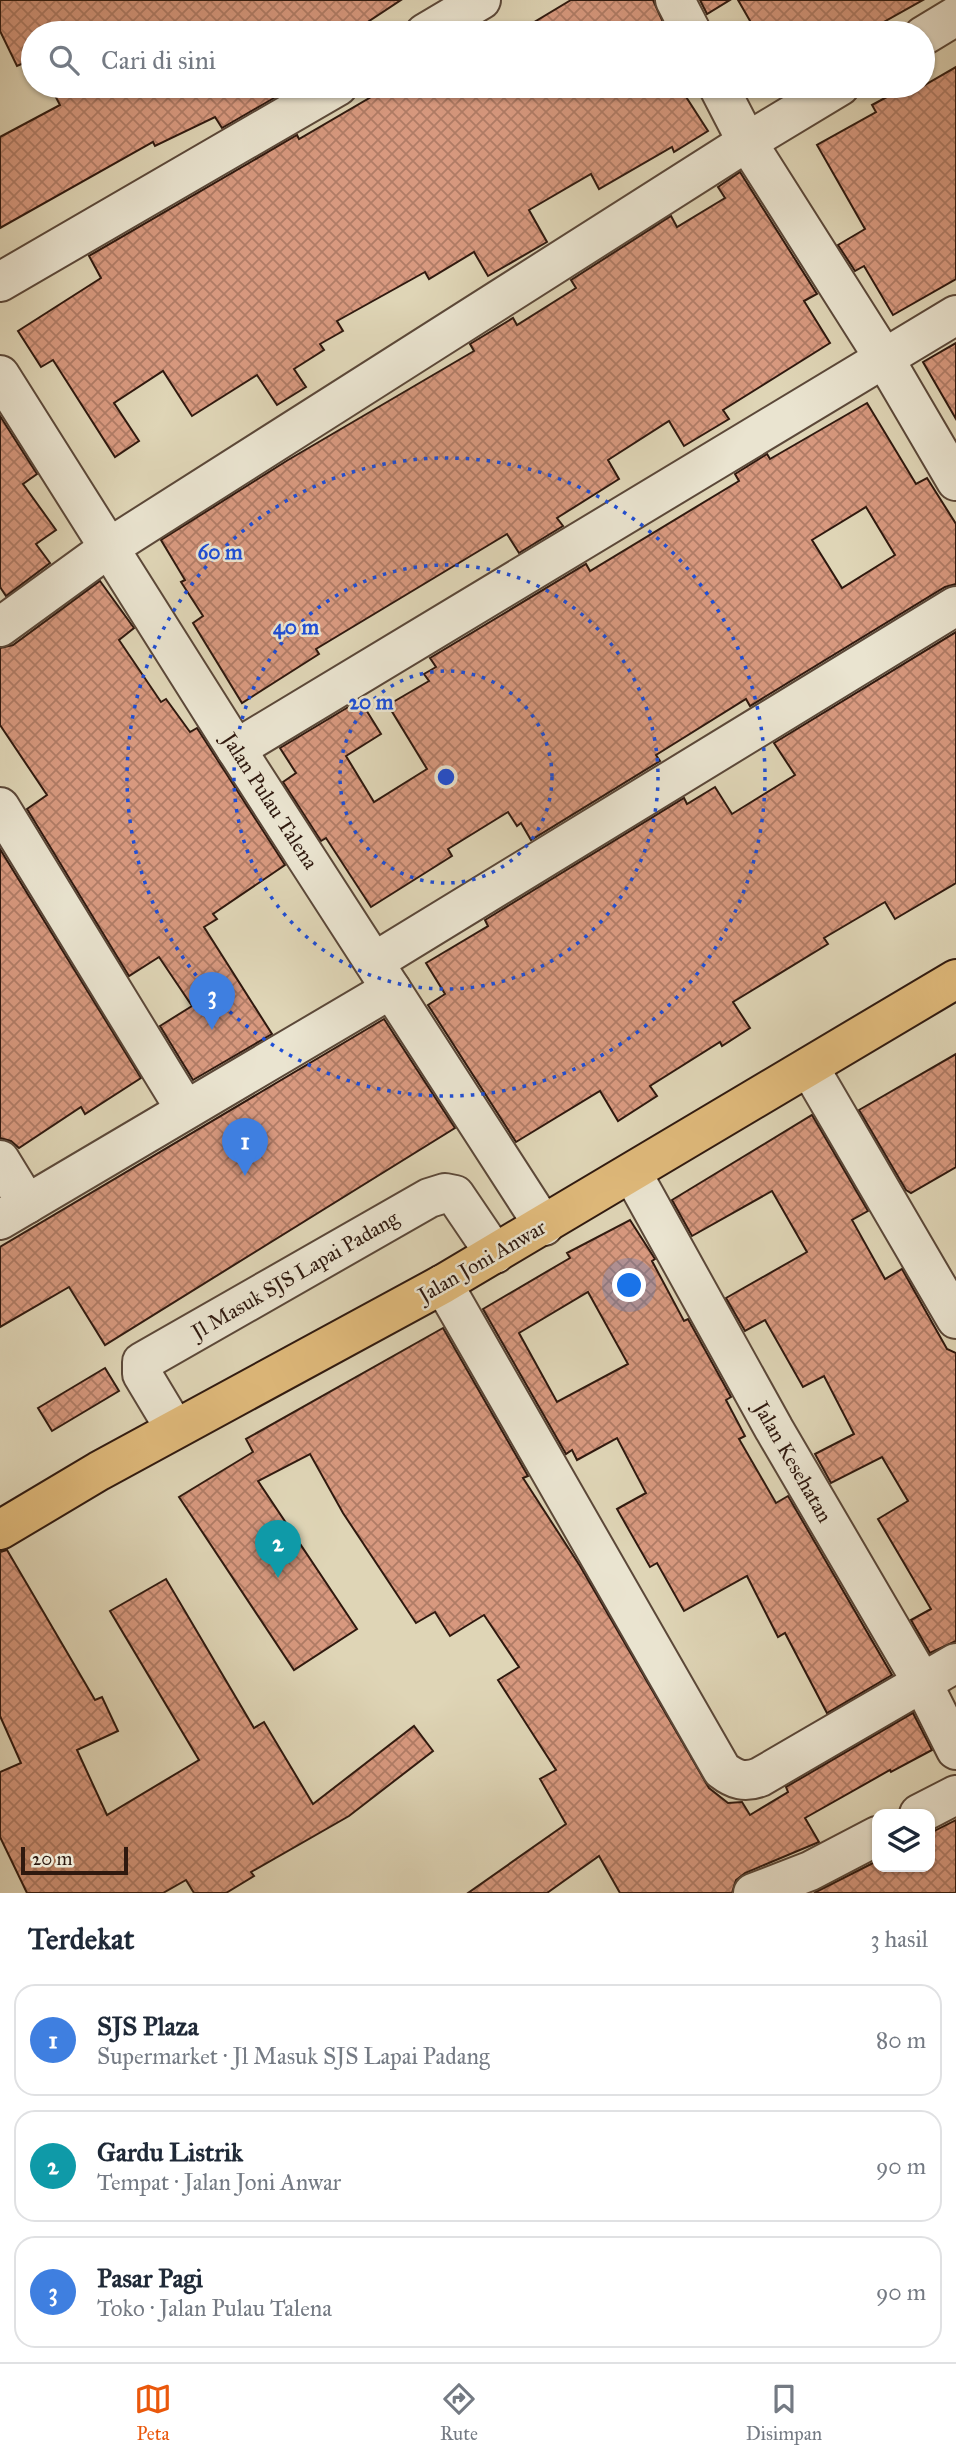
<!DOCTYPE html>
<html lang="id">
<head>
<meta charset="utf-8">
<style>
	body { margin:0; font-family:"IM FELL Great Primer",serif; background:#f2f2f3; color:#1f2937 }
	.controls { position:absolute; right:21px; bottom:21px; display:grid; overflow:hidden; border-radius:14px; box-shadow:0 2px 5px #0004 }
	.controls button { width:63px; height:63px; display:grid; place-items:center; padding:0; border:0; border-bottom:2px solid #e0e1e3; background:#fff; color:#1f2937; font:35px sans-serif }
	.scale { position:absolute; left:21px; bottom:18px; width:107px; box-sizing:border-box; padding-left:7px; border:4px solid #2f190f; border-top:0; font-size:19px; line-height:24px; white-space:nowrap; color:#2f190f; -webkit-text-stroke:5px #eae4d0; paint-order:stroke }
	.you { position:absolute; left:630px; top:1286px; width:24px; height:24px; margin:-18px; border:5px solid #fff; border-radius:50%; background:#1a73e8; box-shadow:0 0 0 10px #1a73e833 }
	.badge { display:grid; place-items:center; width:46px; height:46px; border-radius:50%; background:#ea580c; color:#fff; font-size:23px; font-weight:700 }
	.pin { position:absolute; translate:-50% -58px; filter:drop-shadow(0 2px 4px #0008) }
	.pin::after { content:''; position:absolute; top:37px; width:24px; height:21px; background:inherit; clip-path:polygon(0 0,100% 0,50% 100%) }
	.list { margin:0; padding:0; list-style:none }
	h2 { display:flex; justify-content:space-between; align-items:center; height:91px; margin:0; padding:0 28px; font-size:30px }
	h2 small { font-size:23px; font-weight:400; color:#747a83 }
	.list li { display:grid; grid-template-columns:46px 1fr auto; gap:21px; align-items:center; box-sizing:border-box; height:112px; margin:0 14px 14px; padding:0 14px; border:2px solid #e0e1e3; border-radius:21px }
	.list b { display:block; font-size:26px; white-space:nowrap }
	.list p { margin:0; font-size:23px; white-space:nowrap; color:#747a83 }
	.list em { font-size:23px; font-style:normal; color:#747a83 }
	.icon { flex:none; width:38px; height:38px; fill:none; stroke:currentColor; stroke-width:2; stroke-linecap:round; stroke-linejoin:round }
	.map { position:relative; flex:none; width:956px; height:1893px; overflow:hidden }
	.search { position:absolute; background:#fff; box-shadow:0 2px 5px #0004; left:21px; right:21px; top:21px; height:77px; display:flex; align-items:center; gap:18px; box-sizing:border-box; padding:0 24px; border-radius:38px; color:#747a83; font-size:26px }
	.sheet { height:469px; background:#fff }
	nav { display:flex; justify-content:space-around; align-items:center; box-sizing:border-box; height:98px; border-top:2px solid #e0e1e3; background:#fff; font-size:19px; color:#747a83 }
	nav a { display:grid; justify-items:center; gap:4px }
	nav .on { color:#ea580c }
	.map>svg:first-child { display:block }
</style>
</head>
<body>
<div class="map">
<svg width="956" height="1893" viewBox="0 0 956 1893">
	<defs>
		<pattern id="building-cross-hatch" width="8" height="8" patternUnits="userSpaceOnUse" patternTransform="scale(1.75)"><rect width="8" height="8" fill="#d8997f"/><path d="M0 0l8 8M0 8l8-8" fill="none" stroke="#b07c66"/></pattern>
	</defs>
	<rect width="100%" height="100%" fill="#dfd5b6"/>
	<filter id="stains"><feTurbulence type="fractalNoise" baseFrequency=".00286" numOctaves="4"/><feColorMatrix values="0 0 0 0 .2 0 0 0 0 .09 0 0 0 0 .02 0 0 0 .5 -.17"/></filter>
	<radialGradient id="worn" r=".72"><stop offset=".6" stop-color="#630" stop-opacity="0"/><stop offset="1" stop-color="#630" stop-opacity=".3"/></radialGradient>
	<g fill="url(#building-cross-hatch)" stroke="#2f190f" stroke-width="2" fill-rule="evenodd">
		<polygon points="0,0 401,0 351,33 33,33 33,59 17,66 0,31"/>
		<polygon points="571,0 653,0 668,33 516,33"/>
		<polygon points="700,0 730,0 707,14"/>
		<polygon points="738,0 923,0 864,33 757,33"/>
		<polygon points="956,67 956,279 893,315 864,266 855,271 838,245 865,229 817,145 876,112 872,105 907,86 923,86"/>
		<polygon points="50,86 267,86 274,98 222,128 215,117 155,146 153,142 0,228 0,137 60,105"/>
		<polygon points="390,86 679,86 708,131 674,152 672,147 599,189 591,174 529,210 547,242 488,276 474,252 429,279 425,272 337,321 343,331 320,344 324,350 294,369 306,387 277,405 257,375 192,416 163,371 114,403 139,441 115,457 53,360 41,367 18,331 101,278 89,256 297,135 299,139"/>
		<polygon points="740,172 817,294 804,301 830,343 723,410 729,419 684,446 669,421 608,460 619,479 557,518 563,526 519,553 507,534 316,649 319,654 242,703 193,623 203,616 181,582 185,580 161,540 288,460 474,351 470,344 513,318 517,325 576,288 571,280 671,216 677,227 725,198 718,187"/>
		<polygon points="956,343 956,419 923,362"/>
		<path d="M867,403L916,484L927,478L956,524V584L945,587L750,706L746,699L656,755L660,761L531,840L521,823L517,826L508,812L448,849L452,856L371,907L326,838L321,841L283,782L296,773L280,748L360,700L381,734L346,756L374,802L427,769L388,705L429,681L424,674L436,667L430,658L586,564L590,571L739,481L735,474L767,454L770,459ZM866,507L895,555L842,588L812,540Z"/>
		<polygon points="0,416 37,474 23,484 56,530 36,544 50,563 6,596 0,587"/>
		<polygon points="100,581 134,628 119,640 161,702 166,699 190,732 197,728 285,865 213,914 217,919 204,927 272,1034 193,1080 160,1026 192,1006 159,957 129,976 27,809 47,795 0,725 0,648 13,645"/>
		<polygon points="956,632 956,883 895,919 885,902 824,938 828,944 733,1002 750,1028 722,1046 720,1042 650,1086 657,1096 618,1121 600,1091 516,1142 428,1005 445,994 426,963 488,926 485,920 684,798 687,804 715,787 732,814 795,775 774,743"/>
		<polygon points="0,849 141,1078 85,1114 81,1107 19,1148 11,1141 0,1138"/>
		<polygon points="384,1019 455,1128 105,1345 69,1287 0,1327 0,1247"/>
		<polygon points="956,1054 956,1167 911,1193 906,1190 859,1110"/>
		<polygon points="812,1115 868,1211 852,1220 885,1279 902,1269 947,1349 956,1353 956,1641 930,1653 911,1620 931,1609 878,1519 908,1501 882,1457 831,1483 815,1454 854,1434 824,1376 803,1387 765,1320 745,1331 726,1298 807,1252 772,1191 692,1236 672,1200"/>
		<path d="M630,1220L655,1259L652,1261L684,1321L688,1319L731,1397L726,1400L745,1436L739,1439L776,1503L788,1496L892,1675L827,1713L785,1633L778,1637L747,1576L684,1611L657,1563L650,1567L617,1509L646,1493L617,1438L577,1460L572,1450L566,1454L483,1309L570,1258L567,1253ZM588,1292L628,1364L557,1402L519,1333Z"/>
		<polygon points="443,1328 528,1476 523,1478 580,1566 709,1788 728,1803 742,1802 750,1815 788,1792 786,1787 913,1713 932,1750 891,1772 890,1770 805,1818 819,1842 745,1873 736,1880 732,1893 620,1893 599,1856 547,1893 468,1893 566,1824 540,1779 556,1770 498,1680 519,1667 484,1615 450,1636 435,1612 416,1623 343,1513 310,1454 258,1481 357,1629 294,1670 179,1497 253,1452 246,1439"/>
		<polygon points="105,1368 119,1391 52,1431 38,1408"/>
		<polygon points="7,1550 95,1700 102,1697 118,1731 77,1750 107,1815 199,1760 110,1611 166,1579 254,1728 264,1722 313,1804 414,1726 433,1751 349,1816 251,1872 254,1876 226,1893 194,1893 186,1880 163,1893 27,1893 0,1837 0,1772 21,1763 0,1716 0,1552"/>
		<polygon points="956,1820 956,1893 814,1893 877,1861 877,1867 930,1867 930,1833"/>
	</g>
	<g fill="none" stroke-linecap="round" stroke-linejoin="round">
		<defs>
			<g id="minor">
				<polyline points="675,0 692,33"/>
				<polyline points="425,33 481,0"/>
				<polyline points="923,36 956,16"/>
				<polyline points="718,86 747,142 884,358 956,481"/>
				<polyline points="0,282 338,86"/>
				<polyline points="0,375 236,749 544,1226"/>
				<polyline points="0,627 110,547 747,142 840,86"/>
				<polyline points="236,749 956,315"/>
				<polyline points="0,807 185,1109"/>
				<polyline points="374,962 956,606"/>
				<polyline points="809,1067 956,1319"/>
				<polyline points="0,1160 27,1204"/>
				<polyline points="632,1173 774,1429 922,1682 956,1750"/>
				<polyline points="0,1220 391,989"/>
				<path d="M443,1284L722,1770C735,1780 745,1783 760,1777L956,1663"/>
				<polyline points="175,1429 142,1374 142,1362 429,1198 445,1193 455,1195 495,1254"/>
				<polyline points="919,1814 956,1795"/>
				<polyline points="753,1893 810,1871 877,1836"/>
			</g>
			<polyline id="major" points="0,1530 99,1471 443,1284 956,979"/>
		</defs>
		<use href="#minor" stroke="#5b4839" stroke-width="42"/>
		<use href="#major" stroke="#2f190f" stroke-width="42"/>
		<use href="#minor" stroke="#eae4d0" stroke-width="38"/>
		<use href="#major" stroke="#e0ba7b" stroke-width="38"/>
	</g>
	<g fill="none" stroke="#1d4ed8" stroke-width="3.5" stroke-dasharray="3.5 7">
		<circle cx="446" cy="777" r="106"/>
		<circle cx="446" cy="777" r="212"/>
		<circle cx="446" cy="777" r="319"/>
	</g>
	<g text-anchor="middle" dominant-baseline="central" stroke-width="5" stroke-linejoin="round" paint-order="stroke">
		<g font-size="21" fill="#2f190f" stroke="#eae4d0">
			<text transform="translate(270 801) rotate(57)">Jalan Pulau Talena</text>
			<text transform="translate(482 1261) rotate(-30)">Jalan Joni Anwar</text>
			<text transform="translate(295 1275) rotate(-30)">Jl Masuk SJS Lapai Padang</text>
			<text transform="translate(793 1462) rotate(60)">Jalan Kesehatan</text>
		</g>
	</g>
	<circle cx="446" cy="777" r="10" fill="#1d4ed8" stroke="#eae4d0" stroke-width="3.5"/>
	<g font-size="21" text-anchor="middle" font-weight="bold" fill="#1d4ed8" stroke="#eae4d0" stroke-width="5" stroke-linejoin="round" paint-order="stroke">
		<text x="220" y="559">60 m</text>
		<text x="296" y="634">40 m</text>
		<text x="371" y="709">20 m</text>
	</g>
	<rect width="100%" height="100%" filter="url(#stains)"/>
	<rect width="100%" height="100%" fill="url(#worn)"/>
</svg>
<div class="controls">
<button><svg class="icon" aria-label="layers" viewBox="0 0 24 24"><path d="M12 4l9 5-9 5-9-5zM3 14l9 5 9-5"/></svg></button>
</div>
<div class="scale">20 m</div>
<div class="you"></div>
<div class="pin badge" style="left:245px;top:1176px;background:#3f7fe0">1</div>
<div class="pin badge" style="left:278px;top:1578px;background:#0f9aa8">2</div>
<div class="pin badge" style="left:212px;top:1030px;background:#3f7fe0">3</div>
<div class="search"><svg class="icon" aria-label="search" viewBox="0 0 24 24"><circle cx="10" cy="10" r="6"/><path d="M15 15l6 6"/></svg>Cari di sini</div>
</div>
<section class="sheet">
<h2>Terdekat<small>3 hasil</small></h2>
<ul class="list">
<li><span class="badge" style="background:#3f7fe0">1</span><div><b>SJS Plaza</b><p>Supermarket · Jl Masuk SJS Lapai Padang</p></div><em>80 m</em></li>
<li><span class="badge" style="background:#0f9aa8">2</span><div><b>Gardu Listrik</b><p>Tempat · Jalan Joni Anwar</p></div><em>90 m</em></li>
<li><span class="badge" style="background:#3f7fe0">3</span><div><b>Pasar Pagi</b><p>Toko · Jalan Pulau Talena</p></div><em>90 m</em></li>
</ul>
</section>
<nav>
<a class="on"><svg class="icon" aria-label="map" viewBox="0 0 24 24"><path d="M3 6l6-2 6 2 6-2v14l-6 2-6-2-6 2zM9 4v14M15 6v14"/></svg>Peta</a>
<a><svg class="icon" aria-label="directions" viewBox="0 0 24 24"><path d="M12 3l9 9-9 9-9-9zM9 14v-3h6M13 9l2 2-2 2"/></svg>Rute</a>
<a><svg class="icon" aria-label="saved" viewBox="0 0 24 24"><path d="M7 4h10v16l-5-4-5 4z"/></svg>Disimpan</a>
</nav>
</body>
</html>
